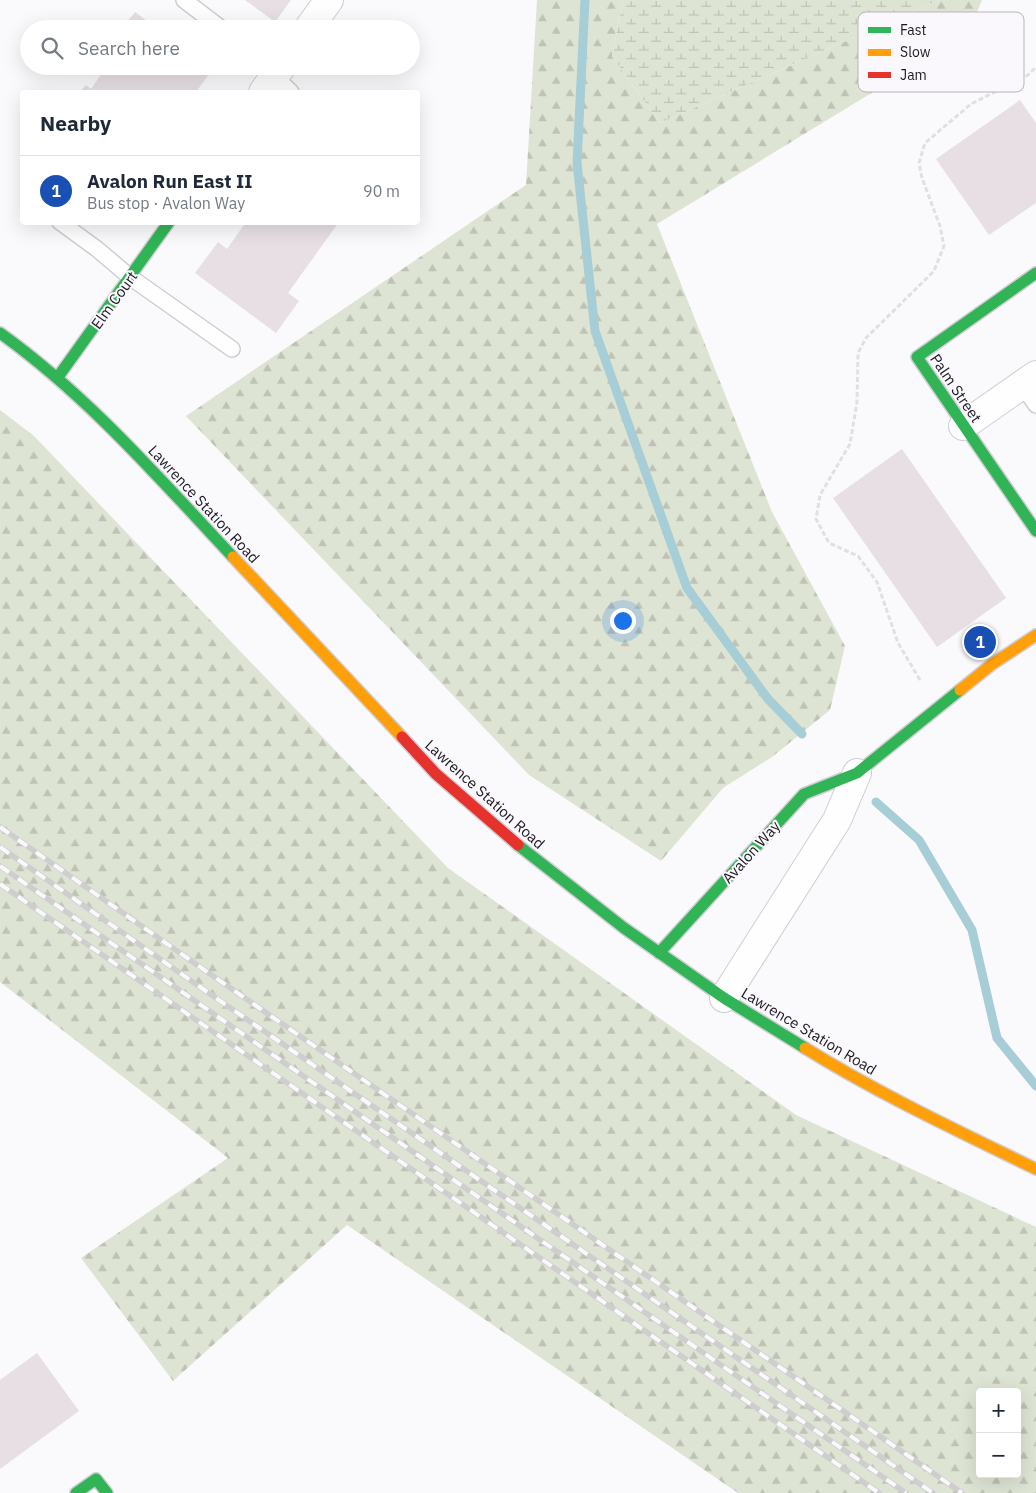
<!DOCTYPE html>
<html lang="en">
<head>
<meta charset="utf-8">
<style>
	body { margin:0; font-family:"IBM Plex Sans",sans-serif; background:#f2f2f3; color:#1f2937 }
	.controls { position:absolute; right:15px; bottom:15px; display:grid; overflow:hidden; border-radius:5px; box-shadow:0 5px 20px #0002 }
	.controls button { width:45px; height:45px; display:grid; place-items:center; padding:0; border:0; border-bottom:1px solid #e0e1e3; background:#fff; color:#1f2937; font:25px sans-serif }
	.you { position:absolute; left:622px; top:620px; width:18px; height:18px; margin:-12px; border:4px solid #fff; border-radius:50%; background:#1a73e8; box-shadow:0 0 0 8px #1a73e833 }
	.badge { display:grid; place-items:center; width:32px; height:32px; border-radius:50%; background:#db2777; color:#fff; font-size:16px; font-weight:700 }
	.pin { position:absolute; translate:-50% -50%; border:2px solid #fff; box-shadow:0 1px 5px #0006 }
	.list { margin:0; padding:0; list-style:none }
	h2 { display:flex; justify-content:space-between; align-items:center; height:65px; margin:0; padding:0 20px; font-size:21px }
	h2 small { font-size:16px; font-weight:400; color:#747a83 }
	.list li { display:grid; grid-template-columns:32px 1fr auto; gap:15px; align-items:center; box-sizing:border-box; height:70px; padding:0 20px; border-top:1px solid #e0e1e3 }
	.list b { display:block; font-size:19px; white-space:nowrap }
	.list p { margin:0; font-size:16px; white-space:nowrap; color:#747a83 }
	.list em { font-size:16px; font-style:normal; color:#747a83 }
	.icon { flex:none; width:28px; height:28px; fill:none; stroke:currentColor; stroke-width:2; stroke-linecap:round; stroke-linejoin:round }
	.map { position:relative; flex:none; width:1036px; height:1493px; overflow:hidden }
	.search { position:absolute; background:#fff; box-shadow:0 5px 20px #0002; left:20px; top:20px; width:400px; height:55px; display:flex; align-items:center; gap:12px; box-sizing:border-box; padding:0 18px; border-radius:28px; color:#747a83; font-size:19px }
	.panel { position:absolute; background:#fff; box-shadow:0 5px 20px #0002; left:20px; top:90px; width:400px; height:135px; border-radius:5px }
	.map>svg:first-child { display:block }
</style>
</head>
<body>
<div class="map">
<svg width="1036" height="1493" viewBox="0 0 1036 1493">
	<defs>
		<pattern id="forest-firs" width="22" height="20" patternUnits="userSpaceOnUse" patternTransform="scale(1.25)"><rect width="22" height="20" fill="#dee4d4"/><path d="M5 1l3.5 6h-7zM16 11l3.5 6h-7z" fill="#bec3b6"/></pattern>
		<pattern id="wetland-marsh" width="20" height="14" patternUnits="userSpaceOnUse" patternTransform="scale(1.25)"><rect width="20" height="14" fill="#dee4d4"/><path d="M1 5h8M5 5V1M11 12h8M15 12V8" fill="none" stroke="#bec3b6"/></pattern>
	</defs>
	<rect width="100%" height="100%" fill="#faf9fc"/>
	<g fill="url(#forest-firs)" fill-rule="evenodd">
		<polygon points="537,0 623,0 612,56 660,123 939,0 982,0 968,34 657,224 772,512 845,646 830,710 772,757 723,788 661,861 529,775 186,416 526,185"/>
		<path d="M0,410L34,436L448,868L796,1115L1036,1227V1493H738L347,1225L173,1381L81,1258L228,1158L0,982ZM980,1392H1017V1474H980Z"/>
	</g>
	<polygon fill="url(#wetland-marsh)" points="623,0 939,0 660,123 612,56"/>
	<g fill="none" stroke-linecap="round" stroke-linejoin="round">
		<g stroke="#a7cdd6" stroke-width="9">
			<polyline points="585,0 577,163 595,331 687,588 768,699 802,734"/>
			<polyline points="876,802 919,840 972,930 997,1038 1036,1086"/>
		</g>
	</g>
	<g fill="#e7dfe4">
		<polygon points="245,0 291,0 275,22"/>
		<polygon points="135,12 158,29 122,29"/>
		<polygon points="107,66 208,66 212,70 196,92 80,92 86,85 91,89"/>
		<polygon points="1020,100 1036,123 1036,203 989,235 936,159"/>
		<polygon points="246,222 339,222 288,293 299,301 276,333 195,273 218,242 227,249"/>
		<polygon points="902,449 1006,598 937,647 833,498"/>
		<polygon points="37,1353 79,1411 0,1469 0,1380"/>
	</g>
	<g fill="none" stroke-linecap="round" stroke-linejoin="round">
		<defs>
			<g id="lane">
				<polyline points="184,0 222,29"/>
				<polyline points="265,66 291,92"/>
				<polyline points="60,222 97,249 130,277 232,349"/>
				<polyline points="1022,385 1036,405"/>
			</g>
			<g id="street">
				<polyline points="308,29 329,0"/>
				<polyline points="263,92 282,66"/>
				<polyline points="963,426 1036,375"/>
				<polyline points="724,998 837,820 857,773"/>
			</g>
			<g id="fast">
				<polyline points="1036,273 917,357 1036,531"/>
				<path d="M0,333C88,396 159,478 233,557"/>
				<polyline points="58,377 169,222"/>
				<polyline points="518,845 624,928 724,998 805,1048"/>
				<polyline points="659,953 804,794 857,773 960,690"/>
				<polyline points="76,1493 96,1479 107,1493"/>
			</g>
			<g id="slow">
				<polyline points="233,557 402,737"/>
				<polyline points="960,690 991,665 1036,635"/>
				<path d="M805,1048C879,1094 958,1131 1036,1169"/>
			</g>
			<polyline id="jam" points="402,737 436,774 518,845"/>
		</defs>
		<use href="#lane" stroke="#d0cdd3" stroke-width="18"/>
		<use href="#street" stroke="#d0cdd3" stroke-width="30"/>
		<use href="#fast" stroke="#d0cdd3" stroke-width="14"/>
		<use href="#slow" stroke="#d0cdd3" stroke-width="14"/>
		<use href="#jam" stroke="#d0cdd3" stroke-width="14"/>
		<polyline stroke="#e0e0e1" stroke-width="3" stroke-dasharray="5 2.5" stroke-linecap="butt" points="920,680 898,643 877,582 858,556 829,543 816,519 820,495 850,444 857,402 858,353 866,338 934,271 944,246 940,226 922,178 919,163 925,143 971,104 1028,75 1036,67"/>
		<use href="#lane" stroke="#fefeff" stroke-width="15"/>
		<use href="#street" stroke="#fefeff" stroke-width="28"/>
		<use href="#fast" stroke="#30b455" stroke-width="11"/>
		<use href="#slow" stroke="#ff9f0a" stroke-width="11"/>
		<use href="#jam" stroke="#e5322d" stroke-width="11"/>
		<defs>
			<g id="rail">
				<polyline points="0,827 213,976 962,1493"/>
				<polyline points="0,847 203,989 933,1493"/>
				<polyline points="0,866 906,1493"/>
				<polyline points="0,884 879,1493"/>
			</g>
		</defs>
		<use href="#rail" stroke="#cecece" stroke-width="5.5"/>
		<use href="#rail" stroke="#faf8fd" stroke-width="4" stroke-dasharray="11" stroke-linecap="butt"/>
	</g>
	<g text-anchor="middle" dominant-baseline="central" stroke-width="4" stroke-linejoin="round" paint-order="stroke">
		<g font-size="15" fill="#1c1820" stroke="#faf8fd">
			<text transform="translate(114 300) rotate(-54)">Elm Court</text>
			<text transform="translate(956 388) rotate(56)">Palm Street</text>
			<text transform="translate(204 504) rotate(47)">Lawrence Station Road</text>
			<text transform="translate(485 794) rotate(42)">Lawrence Station Road</text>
			<text transform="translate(751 852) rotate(-48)">Avalon Way</text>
			<text transform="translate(809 1031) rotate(31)">Lawrence Station Road</text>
		</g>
	</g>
	<rect x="858" y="12" width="166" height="80" rx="8" fill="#faf8fd" stroke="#b7b5bb" stroke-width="1"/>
	<rect x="868" y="27" width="23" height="6" fill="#30b455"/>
	<rect x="868" y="49" width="23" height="7" fill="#ff9f0a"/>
	<rect x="868" y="72" width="23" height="6" fill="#e5322d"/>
	<g font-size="14" fill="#1c1820">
		<text x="900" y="35">Fast</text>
		<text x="900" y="57">Slow</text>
		<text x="900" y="80">Jam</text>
	</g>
</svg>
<div class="controls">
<button>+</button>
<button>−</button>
</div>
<div class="you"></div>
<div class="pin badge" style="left:980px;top:642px;background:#1a4fb4">1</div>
<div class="search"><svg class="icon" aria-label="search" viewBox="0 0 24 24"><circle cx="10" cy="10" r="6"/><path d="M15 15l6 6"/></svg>Search here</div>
<section class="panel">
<h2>Nearby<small></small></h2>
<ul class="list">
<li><span class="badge" style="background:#1a4fb4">1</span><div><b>Avalon Run East II</b><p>Bus stop · Avalon Way</p></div><em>90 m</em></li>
</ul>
</section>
</div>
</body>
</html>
